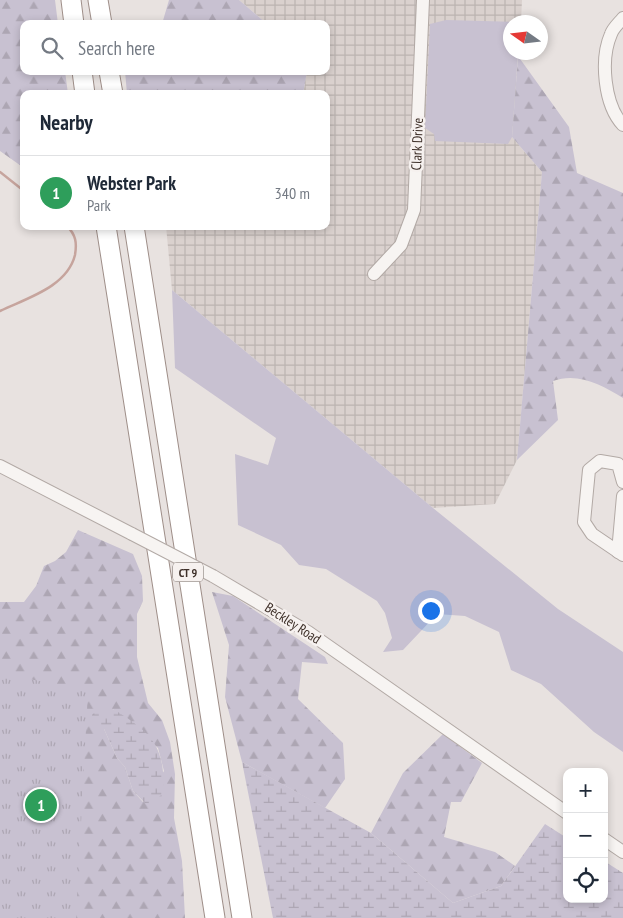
<!DOCTYPE html>
<html lang="en">
<head>
<meta charset="utf-8">
<style>
	body { margin:0; font-family:"PT Sans Narrow",sans-serif; background:#f2f2f3; color:#1f2937 }
	.controls { position:absolute; right:15px; bottom:15px; display:grid; overflow:hidden; border-radius:10px; box-shadow:0 2px 8px #0003 }
	.controls button { width:45px; height:45px; display:grid; place-items:center; padding:0; border:0; border-bottom:1px solid #e0e1e3; background:#fff; color:#1f2937; font:25px sans-serif }
	.compass { position:absolute; left:503px; top:15px; width:45px; height:45px; border-radius:50%; background:#fff; box-shadow:0 2px 8px #0003; rotate:284deg }
	.you { position:absolute; left:430px; top:610px; width:18px; height:18px; margin:-12px; border:4px solid #fff; border-radius:50%; background:#1a73e8; box-shadow:0 0 0 8px #1a73e833 }
	.badge { display:grid; place-items:center; width:32px; height:32px; border-radius:50%; background:#d93025; color:#fff; font-size:16px; font-weight:700 }
	.pin { position:absolute; translate:-50% -50%; border:2px solid #fff; box-shadow:0 1px 5px #0006 }
	.list { margin:0; padding:0; list-style:none }
	h2 { display:flex; justify-content:space-between; align-items:center; height:65px; margin:0; padding:0 20px; font-size:21px }
	h2 small { font-size:16px; font-weight:400; color:#747a83 }
	.list li { display:grid; grid-template-columns:32px 1fr auto; gap:15px; align-items:center; box-sizing:border-box; height:75px; padding:0 20px; border-top:1px solid #e0e1e3 }
	.list b { display:block; font-size:19px; white-space:nowrap }
	.list p { margin:0; font-size:16px; white-space:nowrap; color:#747a83 }
	.list em { font-size:16px; font-style:normal; color:#747a83 }
	.icon { flex:none; width:28px; height:28px; fill:none; stroke:currentColor; stroke-width:2; stroke-linecap:round; stroke-linejoin:round }
	.map { position:relative; flex:none; width:623px; height:918px; overflow:hidden }
	.search { position:absolute; background:#fff; box-shadow:0 2px 8px #0003; left:20px; top:20px; width:310px; height:55px; display:flex; align-items:center; gap:12px; box-sizing:border-box; padding:0 18px; border-radius:10px; color:#747a83; font-size:19px }
	.panel { position:absolute; background:#fff; box-shadow:0 2px 8px #0003; left:20px; top:90px; width:310px; height:140px; border-radius:10px }
	.map>svg:first-child { display:block }
</style>
</head>
<body>
<div class="map">
<svg width="623" height="918" viewBox="0 0 623 918">
	<defs>
		<pattern id="industrial-grid" width="8" height="8" patternUnits="userSpaceOnUse" patternTransform="scale(1.25)"><rect width="8" height="8" fill="#dad1ce"/><path d="M0 4h8M4 0v8" fill="none" stroke="#bcb4b1"/></pattern>
		<pattern id="forest-firs" width="22" height="20" patternUnits="userSpaceOnUse" patternTransform="scale(1.25)"><rect width="22" height="20" fill="#c8c1d1"/><path d="M5 1l3.5 6h-7zM16 11l3.5 6h-7z" fill="#ada6b3"/></pattern>
		<pattern id="wetland-marsh" width="20" height="14" patternUnits="userSpaceOnUse" patternTransform="scale(1.25)"><rect width="20" height="14" fill="#c8c1d1"/><path d="M1 5h8M5 5V1M11 12h8M15 12V8" fill="none" stroke="#ada6b3"/></pattern>
		<pattern id="park-tufts" width="24" height="20" patternUnits="userSpaceOnUse" patternTransform="scale(1.25)"><rect width="24" height="20" fill="#c8c1d1"/><path d="M3 7l-1-3M5 7V3M7 7l1-3M15 17l-1-3M17 17v-4M19 17l1-3" fill="none" stroke="#ada6b3"/></pattern>
	</defs>
	<rect width="100%" height="100%" fill="#e8e2e0"/>
	<polygon fill="url(#industrial-grid)" points="239,0 522,0 521,22 510,22 510,52 518,53 512,137 542,172 517,460 495,504 433,508 172,290 166,226 326,226 326,94 303,94 307,71 326,71 326,24 267,24"/>
	<g fill="#c8c1d1">
		<polygon points="446,20 521,22 510,22 510,52 518,53 512,137 508,144 435,141 434,134 425,128 430,24"/>
		<polygon points="172,290 433,508 558,609 623,652 623,752 594,732 541,684 511,670 499,632 465,616 437,614 403,650 383,652 392,638 385,613 377,601 326,569 299,565 281,545 238,525 235,454 268,465 276,438 175,368"/>
	</g>
	<g fill="url(#forest-firs)" fill-rule="evenodd">
		<polygon points="0,0 55,0 58,24 24,24 24,71 65,71 68,94 24,94 24,168 0,151"/>
		<polygon points="169,0 239,0 267,24 162,24"/>
		<path d="M518,56L569,127L577,173L623,193V398C602,385 578,372 553,381L558,420L517,460L542,172L512,137Z"/>
		<polygon points="125,71 307,71 303,94 127,94"/>
		<path d="M78,530L133,554L142,576L143,601L137,614V657L148,703L162,720L170,742L175,774L174,818L182,861L185,918H0V602H24L36,586L44,566L55,561L66,552ZM113,709L158,748L164,771L143,802L133,791L125,767L117,758L104,729Z"/>
		<polygon points="212,592 233,596 325,657 328,664 302,662 298,699 343,743 345,779 325,808 242,762 225,697 229,645"/>
		<polygon points="443,734 482,763 461,802 451,802 444,837 495,852 515,866 501,886 453,903 371,833 403,773"/>
	</g>
	<g fill="url(#wetland-marsh)">
		<path d="M113,709C152,733 166,746 163,794L147,805L133,791L125,767L117,758L104,729L92,720V714Z"/>
		<polygon points="242,762 371,833 453,903 501,886 545,824 567,838 567,899 604,899 604,861 623,873 623,918 273,918"/>
	</g>
	<polygon fill="url(#park-tufts)" points="0,673 88,691 76,918 0,918"/>
	<g fill="none" stroke-linecap="round" stroke-linejoin="round">
		<g stroke="#c6a49d" stroke-width="2.5">
			<polyline points="0,172 24,191"/>
			<path d="M0,311C27,298 67,287 75,255C77,243 76,235 67,226"/>
		</g>
		<defs>
			<g id="minor">
				<path d="M623,18C619,23 613,28 611,34C600,59 604,105 623,125"/>
				<polyline points="374,274 401,245 414,210 423,0"/>
				<polyline points="0,466 132,534"/>
				<polyline points="623,482 618,464 600,461 589,470 584,522 592,534 623,555"/>
				<polyline points="618,552 623,496"/>
				<polyline points="213,576 308,632 567,813"/>
				<polyline points="604,839 623,852"/>
			</g>
			<g id="highway">
				<polyline points="71,0 74,24"/>
				<polyline points="98,0 102,24"/>
				<polyline points="82,71 85,94"/>
				<polyline points="109,71 113,94"/>
				<polyline points="106,226 215,918"/>
				<polyline points="134,226 242,918"/>
			</g>
		</defs>
		<use href="#minor" stroke="#b2a9a5" stroke-width="14"/>
		<use href="#highway" stroke="#9e8e88" stroke-width="21"/>
		<use href="#minor" stroke="#f7f4f2" stroke-width="12"/>
		<use href="#highway" stroke="#fff" stroke-width="19"/>
		<defs>
			<polyline id="minor-bridge" points="132,534 213,576"/>
		</defs>
		<use href="#minor-bridge" stroke="#b2a9a5" stroke-width="14" stroke-linecap="butt"/>
		<use href="#minor-bridge" stroke="#f7f4f2" stroke-width="12"/>
	</g>
	<g text-anchor="middle" dominant-baseline="central" stroke-width="5" stroke-linejoin="round" paint-order="stroke">
		<rect fill="#f6f1ef" stroke="#756a64" stroke-width="1" x="173" y="562.5" width="30" height="19" rx="4"/>
		<g font-size="12" font-weight="bold" fill="#3e3029">
			<text x="188" y="572">CT 9</text>
		</g>
		<g font-size="14" fill="#3e3029" stroke="#f6f1ef">
			<text transform="translate(417 144) rotate(-88)">Clark Drive</text>
			<text transform="translate(293 623) rotate(33)">Beckley Road</text>
		</g>
	</g>
</svg>
<div class="controls">
<button>+</button>
<button>−</button>
<button><svg class="icon" aria-label="locate" viewBox="0 0 24 24"><circle cx="12" cy="12" r="6"/><path d="M12 2v4M12 18v4M2 12h4M18 12h4"/></svg></button>
</div>
<svg class="compass" viewBox="-18 -18 36 36"><path d="M0-13l5 13h-10z" fill="#e53935"/><path d="M0 13l5-13h-10z" fill="#747a83"/></svg>
<div class="you"></div>
<div class="pin badge" style="left:41px;top:805px;background:#2e9e5b">1</div>
<div class="search"><svg class="icon" aria-label="search" viewBox="0 0 24 24"><circle cx="10" cy="10" r="6"/><path d="M15 15l6 6"/></svg>Search here</div>
<section class="panel">
<h2>Nearby<small></small></h2>
<ul class="list">
<li><span class="badge" style="background:#2e9e5b">1</span><div><b>Webster Park</b><p>Park</p></div><em>340 m</em></li>
</ul>
</section>
</div>
</body>
</html>
